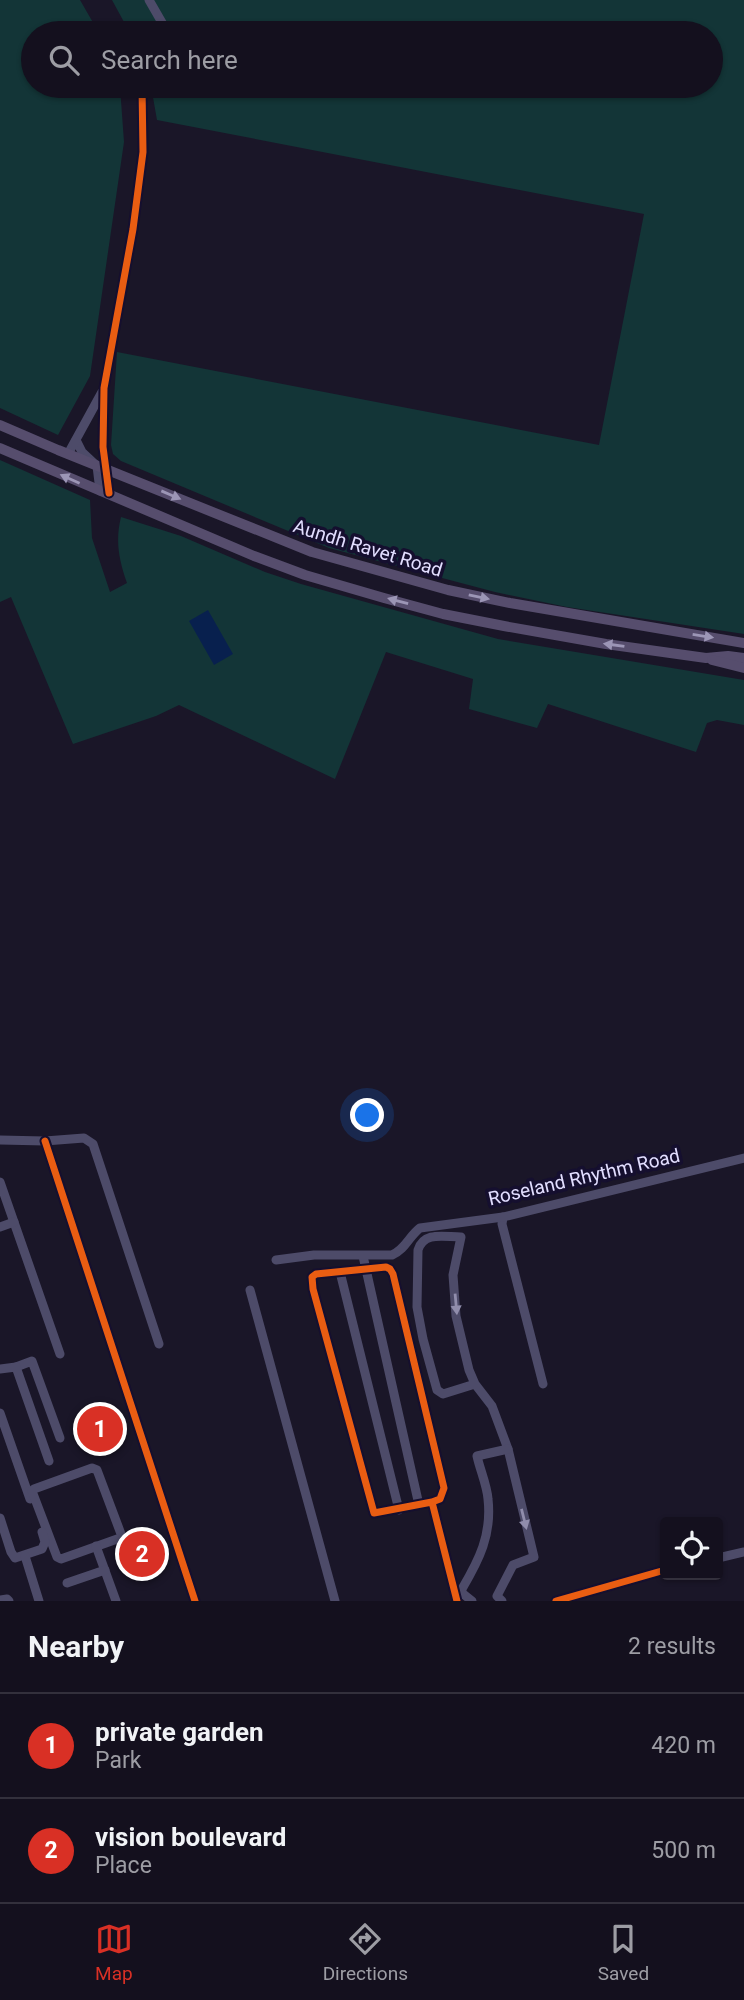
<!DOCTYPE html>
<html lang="en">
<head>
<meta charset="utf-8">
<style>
	body { margin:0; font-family:Roboto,sans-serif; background:#1d1927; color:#f1f3f6 }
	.controls { position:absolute; right:21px; bottom:21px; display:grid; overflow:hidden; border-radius:7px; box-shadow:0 2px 5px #0004 }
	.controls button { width:63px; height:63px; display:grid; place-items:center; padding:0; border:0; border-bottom:2px solid #33303c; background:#14101e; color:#f1f3f6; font:35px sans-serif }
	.you { position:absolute; left:368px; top:1116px; width:24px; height:24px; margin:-18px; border:5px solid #fff; border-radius:50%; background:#1a73e8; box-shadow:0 0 0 10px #1a73e833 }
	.badge { display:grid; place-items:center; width:46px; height:46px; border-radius:50%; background:#d93025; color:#fff; font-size:23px; font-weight:700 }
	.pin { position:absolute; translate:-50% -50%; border:4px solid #fff; box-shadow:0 2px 7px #0006 }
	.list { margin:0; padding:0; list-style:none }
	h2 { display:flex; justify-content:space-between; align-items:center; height:91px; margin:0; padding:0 28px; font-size:30px }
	h2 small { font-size:23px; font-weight:400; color:#9d9da4 }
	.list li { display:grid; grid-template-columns:46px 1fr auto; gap:21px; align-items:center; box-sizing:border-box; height:105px; padding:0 28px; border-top:2px solid #33303c }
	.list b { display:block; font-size:26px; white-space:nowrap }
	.list p { margin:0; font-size:23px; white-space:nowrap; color:#9d9da4 }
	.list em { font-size:23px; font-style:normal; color:#9d9da4 }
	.icon { flex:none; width:38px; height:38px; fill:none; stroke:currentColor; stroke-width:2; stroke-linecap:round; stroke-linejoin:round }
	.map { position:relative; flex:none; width:744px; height:1601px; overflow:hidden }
	.search { position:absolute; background:#14101e; box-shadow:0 2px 5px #0004; left:21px; right:21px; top:21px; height:77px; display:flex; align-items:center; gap:18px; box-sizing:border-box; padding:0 24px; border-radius:38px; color:#9d9da4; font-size:26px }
	.sheet { height:301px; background:#14101e }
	nav { display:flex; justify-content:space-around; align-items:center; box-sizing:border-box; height:98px; border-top:2px solid #33303c; background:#14101e; font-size:19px; color:#9d9da4 }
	nav a { display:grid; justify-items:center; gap:4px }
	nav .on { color:#d93025 }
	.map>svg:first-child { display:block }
</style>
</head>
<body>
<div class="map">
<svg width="744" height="1601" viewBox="0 0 744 1601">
	<rect width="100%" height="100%" fill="#1a1628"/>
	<g fill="#133537">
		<polygon points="0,0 80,0 99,33 33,33 33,86 120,87 124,142 90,376 58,435 0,408"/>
		<polygon points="112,0 744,0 744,634 567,607 495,592 329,548 121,461 113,454 111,445 117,352 599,445 644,214 157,120 151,86 711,86 711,33 130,33"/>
		<path d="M0,460L90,500L92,538L110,592L127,583C119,560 115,541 121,517L181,536L265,572L301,584L498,639L744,680V725L717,720L707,723L696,752L548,704L537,728L469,709L473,679L386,652L335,779L179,705L156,716L73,744L11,597L0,602Z"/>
		<polygon points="103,1410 113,1442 96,1447 86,1416"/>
	</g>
	<polygon fill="#08204e" points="208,610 233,654 214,665 189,621"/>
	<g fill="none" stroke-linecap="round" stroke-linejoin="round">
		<g stroke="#4d4b69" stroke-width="9">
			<polyline points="149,0 168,33"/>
			<polyline points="76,440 82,452 97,466 100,491"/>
			<polyline points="68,454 102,392"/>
			<polyline points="109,493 103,447 104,388 133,229 143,152 142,86"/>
			<polyline points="0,1140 45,1141 84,1138 93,1144 159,1344"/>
			<polyline points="45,1141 195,1601"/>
			<polyline points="0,1182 60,1354"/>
			<polyline points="503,1217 502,1224 543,1384"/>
			<polyline points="0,1227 14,1222"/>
			<polyline points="363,1256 419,1505"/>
			<path d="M276,1260L314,1255H392C406,1249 409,1236 420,1228L503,1217L744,1158"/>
			<polyline points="340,1272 399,1510"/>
			<polyline points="250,1290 335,1601"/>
			<polyline points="16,1367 32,1361 60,1438"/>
			<polyline points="0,1369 16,1367 49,1461"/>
			<path d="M475,1384L443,1394L437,1390L423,1339L417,1307L418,1250C424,1231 444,1237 461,1237L453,1275L456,1316L469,1370L475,1384L492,1406L508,1449L534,1557L513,1565L497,1596L502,1601"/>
			<polyline points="0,1413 30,1499"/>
			<polygon points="92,1468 97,1470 121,1534 120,1538 61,1559 57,1557 32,1491 34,1489"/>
			<polyline points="432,1502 440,1499 444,1488 393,1274 390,1269 386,1267 316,1274 312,1277 313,1289 374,1513 432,1502 457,1601"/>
			<polyline points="0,1518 11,1552 15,1558 42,1549 45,1542 42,1532"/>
			<polyline points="96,1546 116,1601"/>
			<polyline points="25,1556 39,1601"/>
			<polyline points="718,1558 744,1552"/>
			<polyline points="67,1583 105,1570"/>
			<polyline points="0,1600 7,1599 9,1601"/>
			<path d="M472,1601L462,1593V1589C479,1560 492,1535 488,1499C487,1485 480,1470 477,1456L508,1449"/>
			<polyline points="556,1601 665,1570"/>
		</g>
		<g stroke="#564d6d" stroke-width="10">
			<polyline points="0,425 58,450 312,552 448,590 510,603 744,643"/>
			<polyline points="0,448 254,556 305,575 384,598 443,614 504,626 606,644 706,658 728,656 744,658"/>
			<polyline points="712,660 744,668"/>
		</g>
		<defs>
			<g id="cycleway">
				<polyline points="109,493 103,447 104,388 133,229 143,152 142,86"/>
				<polyline points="45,1141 195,1601"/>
				<polyline points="432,1502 440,1499 444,1488 393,1274 390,1269 386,1267 316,1274 312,1277 313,1289 374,1513 432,1502 457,1601"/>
				<polyline points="556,1601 665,1570"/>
			</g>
		</defs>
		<use href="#cycleway" stroke="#150f2f" stroke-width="11"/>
		<use href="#cycleway" stroke="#e95d12" stroke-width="7"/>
	</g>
	<defs><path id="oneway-solid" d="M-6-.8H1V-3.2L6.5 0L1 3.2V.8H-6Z" transform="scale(1.75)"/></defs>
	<g fill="#9c96b6">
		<use href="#oneway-solid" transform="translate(70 479) rotate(-156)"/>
		<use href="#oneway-solid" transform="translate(171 495) rotate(23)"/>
		<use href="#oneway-solid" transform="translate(479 597) rotate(12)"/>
		<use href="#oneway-solid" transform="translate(398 601) rotate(-165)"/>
		<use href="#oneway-solid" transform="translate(703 636) rotate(9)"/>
		<use href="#oneway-solid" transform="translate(614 645) rotate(-172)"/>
	</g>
	<g fill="#908dac">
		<use href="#oneway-solid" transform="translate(456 1304) rotate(85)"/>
		<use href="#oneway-solid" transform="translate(524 1519) rotate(76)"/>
	</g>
	<g text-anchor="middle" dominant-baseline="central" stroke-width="7" stroke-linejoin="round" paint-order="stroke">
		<g font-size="19" fill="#e2deff" stroke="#150f2f">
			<text transform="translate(368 548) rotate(17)">Aundh Ravet Road</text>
			<text transform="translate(584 1177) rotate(-13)">Roseland Rhythm Road</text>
		</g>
	</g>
</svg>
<div class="controls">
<button><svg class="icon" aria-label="locate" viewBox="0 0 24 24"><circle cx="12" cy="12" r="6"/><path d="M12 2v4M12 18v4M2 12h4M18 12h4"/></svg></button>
</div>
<div class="you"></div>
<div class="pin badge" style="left:100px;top:1429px">1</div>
<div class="pin badge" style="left:142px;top:1554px">2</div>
<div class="search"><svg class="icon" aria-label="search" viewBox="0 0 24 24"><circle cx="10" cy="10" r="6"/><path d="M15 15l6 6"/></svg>Search here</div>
</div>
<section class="sheet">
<h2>Nearby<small>2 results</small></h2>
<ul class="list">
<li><span class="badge">1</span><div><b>private garden</b><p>Park</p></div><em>420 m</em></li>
<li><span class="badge">2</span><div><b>vision boulevard</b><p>Place</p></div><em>500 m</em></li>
</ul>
</section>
<nav>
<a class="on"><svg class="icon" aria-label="map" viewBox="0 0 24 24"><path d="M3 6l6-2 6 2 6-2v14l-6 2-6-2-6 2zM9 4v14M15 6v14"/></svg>Map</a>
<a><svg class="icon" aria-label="directions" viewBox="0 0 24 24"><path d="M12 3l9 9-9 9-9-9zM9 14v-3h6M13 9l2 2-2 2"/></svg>Directions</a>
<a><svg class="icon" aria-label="saved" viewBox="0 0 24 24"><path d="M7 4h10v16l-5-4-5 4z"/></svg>Saved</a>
</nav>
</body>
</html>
